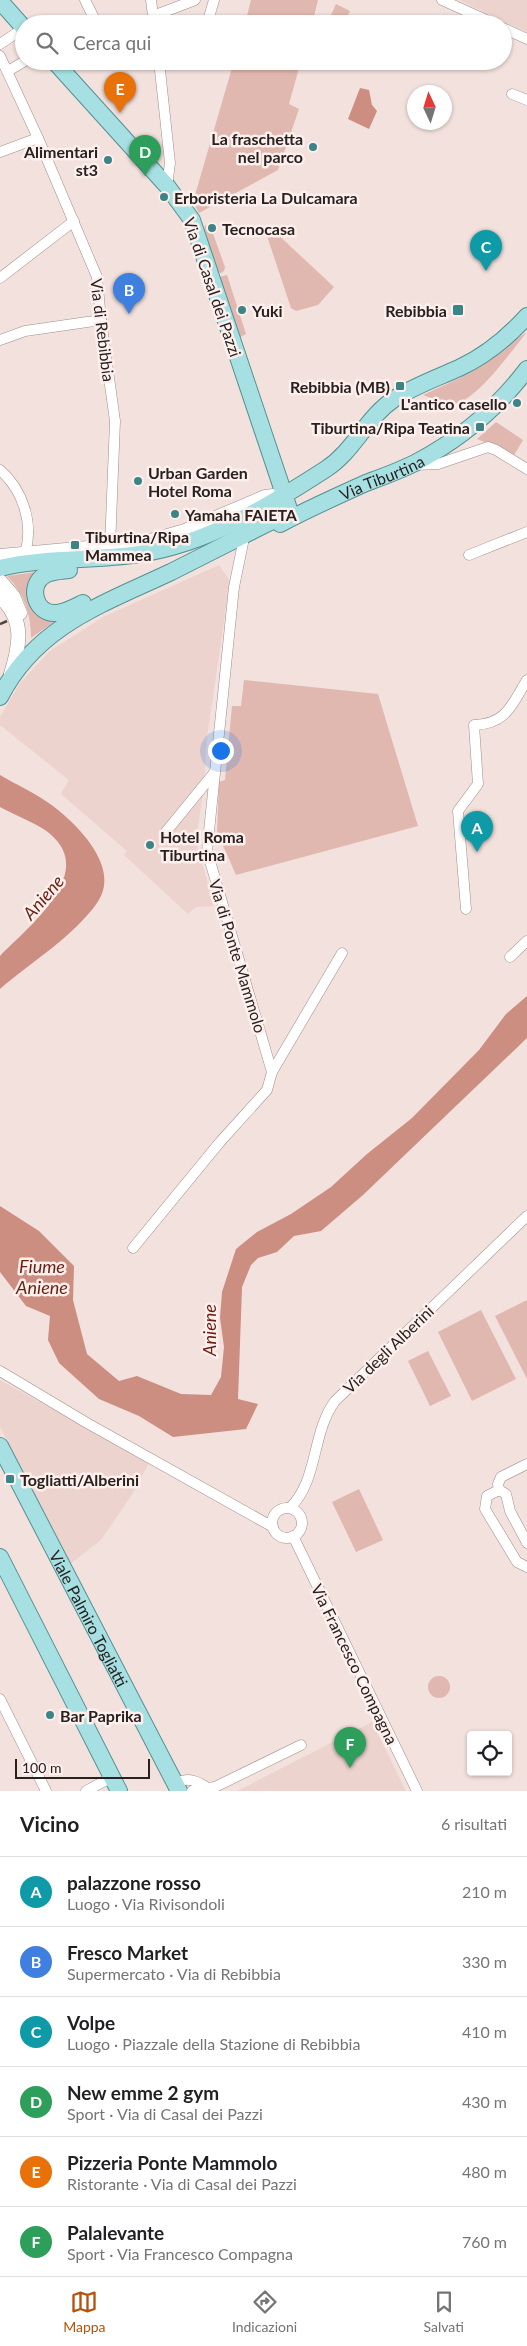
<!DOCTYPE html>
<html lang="it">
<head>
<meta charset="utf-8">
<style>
	body { margin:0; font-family:Lato,sans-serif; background:#f2f2f2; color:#202124 }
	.controls { position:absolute; right:15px; bottom:15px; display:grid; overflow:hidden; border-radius:5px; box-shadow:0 1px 4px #0004 }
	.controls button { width:45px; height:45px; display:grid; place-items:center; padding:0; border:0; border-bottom:1px solid #e0e0e0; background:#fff; color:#202124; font:25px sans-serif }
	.compass { position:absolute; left:407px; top:85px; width:45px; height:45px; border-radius:50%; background:#fff; box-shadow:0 1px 4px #0004; rotate:356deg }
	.scale { position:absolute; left:15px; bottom:12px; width:135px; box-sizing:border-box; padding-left:5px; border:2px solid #272120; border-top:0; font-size:14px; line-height:18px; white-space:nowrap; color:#272120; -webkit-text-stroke:4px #fdefec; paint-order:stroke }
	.you { position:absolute; left:220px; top:750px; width:18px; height:18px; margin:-12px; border:4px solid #fff; border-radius:50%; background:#1a73e8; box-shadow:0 0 0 8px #1a73e833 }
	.badge { display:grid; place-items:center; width:32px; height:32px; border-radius:50%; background:#b45309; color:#fff; font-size:16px; font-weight:700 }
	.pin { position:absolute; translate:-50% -41px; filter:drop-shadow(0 1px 2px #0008) }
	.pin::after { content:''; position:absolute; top:26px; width:18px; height:15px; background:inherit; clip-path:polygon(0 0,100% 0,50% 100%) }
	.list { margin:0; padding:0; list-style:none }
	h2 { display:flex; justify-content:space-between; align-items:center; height:65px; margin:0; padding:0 20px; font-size:21px }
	h2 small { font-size:16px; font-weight:400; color:#757577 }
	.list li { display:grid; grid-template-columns:32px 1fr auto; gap:15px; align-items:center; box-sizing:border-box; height:70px; padding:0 20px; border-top:1px solid #e0e0e0 }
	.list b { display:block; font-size:19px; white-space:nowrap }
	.list p { margin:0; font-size:16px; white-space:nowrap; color:#757577 }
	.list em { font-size:16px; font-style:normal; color:#757577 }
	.icon { flex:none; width:28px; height:28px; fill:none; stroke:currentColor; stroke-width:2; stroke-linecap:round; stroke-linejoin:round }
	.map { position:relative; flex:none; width:527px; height:1791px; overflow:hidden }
	.search { position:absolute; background:#fff; box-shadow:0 1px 4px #0004; left:15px; right:15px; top:15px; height:55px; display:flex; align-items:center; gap:12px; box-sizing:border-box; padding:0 18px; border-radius:28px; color:#757577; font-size:19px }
	.sheet { height:485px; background:#fff }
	nav { display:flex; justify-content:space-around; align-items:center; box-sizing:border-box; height:70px; border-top:1px solid #e0e0e0; background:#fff; font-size:14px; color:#757577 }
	nav a { display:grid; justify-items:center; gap:2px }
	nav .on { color:#b45309 }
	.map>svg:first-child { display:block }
</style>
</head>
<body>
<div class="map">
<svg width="527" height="1791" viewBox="0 0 527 1791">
	<rect width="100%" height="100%" fill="#f2e1dd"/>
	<g fill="#edd3ce">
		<polygon points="459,0 527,0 527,32 502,21"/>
		<polygon points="219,565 230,581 207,737 204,787 196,841 214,906 196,907 188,914 124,855 127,851 61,794 69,780 0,725 0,717 20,683 50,651 103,617"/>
		<polygon points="0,1380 149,1463 131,1496 101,1540 70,1564 0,1427"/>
		<polygon points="372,1722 406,1791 237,1791"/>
	</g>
	<g fill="#e0b8af">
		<polygon points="251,0 318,0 312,24 245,24"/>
		<polygon points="336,4 350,11 344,24 327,24"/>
		<polygon points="234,61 301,61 289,104 299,109 278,170 199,213 193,202"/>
		<polygon points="205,225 212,231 225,267 224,271 221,273 217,272 204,230"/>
		<polygon points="268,230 274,231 334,287 318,305 296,311 291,308 266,233"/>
		<polygon points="227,275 246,334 239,338 219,277"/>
		<path d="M527,332C511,351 476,403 452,404C443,405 432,398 423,395L460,378Z"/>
		<polygon points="496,422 523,440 513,457 494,446 477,439"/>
		<path d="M36,572L32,578L55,621L31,638C31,614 24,593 7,576Z"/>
		<polygon points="244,680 378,694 418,826 236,875 217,832 219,782 225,780 232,706 241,706"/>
		<polygon points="527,1300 527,1379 495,1316"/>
		<polygon points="481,1310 516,1379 472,1401 438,1332"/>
		<polygon points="428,1351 451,1396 430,1406 408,1361"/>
		<polygon points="359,1489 383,1540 356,1552 332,1502"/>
		<circle cx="439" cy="1687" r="11"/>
	</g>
	<g fill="#cc8e81">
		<polygon points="360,88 369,90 372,105 377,111 369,129 348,119"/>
		<path d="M0,775C17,785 37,794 53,806C79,826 122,869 97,903C72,938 32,961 0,989V956C29,926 102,870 45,830C31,821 15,815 0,807Z"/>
		<polygon points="527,996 527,1038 363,1195 321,1231 294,1236 277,1252 258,1258 251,1265 242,1287 238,1399 258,1404 246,1429 173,1437 139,1416 99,1399 59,1363 48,1340 50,1316 26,1306 0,1272 0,1206 39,1231 74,1266 73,1300 87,1354 119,1381 137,1376 181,1394 211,1395 221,1377 224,1347 220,1318 222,1292 236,1249 257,1232 291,1214 331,1187 367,1154 412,1118 479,1050 506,1014"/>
	</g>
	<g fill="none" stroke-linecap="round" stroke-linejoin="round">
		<defs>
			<g id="street">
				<polyline points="85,0 97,24"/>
				<polyline points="151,0 154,24"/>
				<polyline points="442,0 495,24"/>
				<polyline points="153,16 195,0"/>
				<polyline points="207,24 214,0"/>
				<polyline points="503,28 527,39"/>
				<polyline points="0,44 24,28"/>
				<polyline points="0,56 38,138 97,277 101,320 115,421 110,547"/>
				<polyline points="159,61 170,163 167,186"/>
				<polyline points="8,71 25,61"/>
				<polyline points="512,94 527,100"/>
				<polyline points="0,152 38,138"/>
				<polyline points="0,278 74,221"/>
				<polyline points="0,340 25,331 101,320"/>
				<polyline points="416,465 438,464 488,447 496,450 527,469"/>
				<path d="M0,470C23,490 34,524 25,553"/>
				<polyline points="243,543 234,587 207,851 272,1072"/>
				<polyline points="469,555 527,532"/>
				<polyline points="165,833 214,773"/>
				<path d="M466,909L458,811L478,784L474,725C507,724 512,704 527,680"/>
				<polyline points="510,957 527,941"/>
				<polyline points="133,1248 220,1142 267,1090 272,1072 342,953"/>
				<polyline points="0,1371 87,1423 273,1527"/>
				<polyline points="499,1490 487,1496 485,1509 517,1562 527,1567"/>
				<polyline points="499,1490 506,1494 510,1511 527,1543"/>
				<polyline points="499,1490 498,1484 501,1477 527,1464"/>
				<path d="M290,1508C319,1479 311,1434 335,1401L527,1216"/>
				<circle cx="287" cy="1523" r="15"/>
				<polyline points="293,1536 417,1791"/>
				<polyline points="0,1699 46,1791"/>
				<path d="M175,1783C187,1777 197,1780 207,1788L192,1791"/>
				<polyline points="207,1788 215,1787 301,1745"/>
				<polyline points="86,1791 112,1777"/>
			</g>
			<g id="secondary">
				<polyline points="0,556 143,543 185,531 265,497 282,495"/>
				<polyline points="0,581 13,596 20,613"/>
				<path d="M0,597C25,619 20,645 11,674"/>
			</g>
			<g id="primary">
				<polyline points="0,1 24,28"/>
				<path id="s1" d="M280,524C308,509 337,496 366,483C382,477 399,471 415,463C459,440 497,409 527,369"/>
				<path d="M0,568C45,557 93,561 139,554C207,544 269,506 326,469C354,451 366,418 394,399C414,386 437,378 459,368C485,356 508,337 527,316"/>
				<path d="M69,570C61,571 52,571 45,575C27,585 35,615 57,613C66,612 75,607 83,603"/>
				<path d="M0,697C36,626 103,604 171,572C209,553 246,534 284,515L289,509L192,220L167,186L54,61"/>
				<path id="s2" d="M0,1446L179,1791"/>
				<polyline points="0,1557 119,1791"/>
			</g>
		</defs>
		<use href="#street" stroke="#9e8e8b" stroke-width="11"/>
		<use href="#secondary" stroke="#9e8e8b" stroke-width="15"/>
		<use href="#primary" stroke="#549092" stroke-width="18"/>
		<use href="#street" stroke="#fff" stroke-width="10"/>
		<use href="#secondary" stroke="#fff" stroke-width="14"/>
		<use href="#primary" stroke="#a7e0e2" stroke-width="16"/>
		<polyline stroke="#4e4645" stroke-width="2.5" stroke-dasharray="10 5" stroke-linecap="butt" points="0,624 7,621"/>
	</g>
	<g fill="#3c8487" stroke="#fdefec" stroke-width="2">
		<circle cx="313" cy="147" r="5"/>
		<circle cx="108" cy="160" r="5"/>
		<circle cx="164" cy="197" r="5"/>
		<circle cx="212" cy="228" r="5"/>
		<circle cx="242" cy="310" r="5"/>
		<rect x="452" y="304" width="12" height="12" rx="2.5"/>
		<rect x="395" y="381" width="10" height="10" rx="2.5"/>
		<circle cx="517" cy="403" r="5"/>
		<rect x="475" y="422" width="10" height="10" rx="2.5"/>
		<circle cx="138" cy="481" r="5"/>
		<circle cx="175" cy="514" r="5"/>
		<rect x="70" y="540" width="10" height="10" rx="2.5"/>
		<circle cx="150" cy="845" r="5"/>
		<rect x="5" y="1474" width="10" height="10" rx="2.5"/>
		<circle cx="50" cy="1715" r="5"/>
	</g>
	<g text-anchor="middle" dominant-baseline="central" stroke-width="5" stroke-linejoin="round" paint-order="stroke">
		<g font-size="16" font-weight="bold" fill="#272120" stroke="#fdefec" text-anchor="start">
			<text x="303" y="138" text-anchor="end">La fraschetta<tspan x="303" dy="18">nel parco</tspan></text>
			<text x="98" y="151" text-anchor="end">Alimentari<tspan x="98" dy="18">st3</tspan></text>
			<text x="174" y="197">Erboristeria La Dulcamara</text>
			<text x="222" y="228">Tecnocasa</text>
			<text x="252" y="310">Yuki</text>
			<text x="447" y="310" text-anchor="end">Rebibbia</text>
			<text x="390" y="386" text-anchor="end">Rebibbia (MB)</text>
			<text x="507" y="403" text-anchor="end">L'antico casello</text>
			<text x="470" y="427" text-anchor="end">Tiburtina/Ripa Teatina</text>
			<text x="148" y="472">Urban Garden<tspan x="148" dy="18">Hotel Roma</tspan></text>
			<text x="185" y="514">Yamaha FAIETA</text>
			<text x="85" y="536">Tiburtina/Ripa<tspan x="85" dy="18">Mammea</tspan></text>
			<text x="160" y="836">Hotel Roma<tspan x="160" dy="18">Tiburtina</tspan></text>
			<text x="20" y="1479">Togliatti/Alberini</text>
			<text x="60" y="1715">Bar Paprika</text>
		</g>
		<g font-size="16" fill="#272120" stroke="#fdefec">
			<text transform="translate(213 287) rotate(71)">Via di Casal dei Pazzi</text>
			<text transform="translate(103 330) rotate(83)">Via di Rebibbia</text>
			<text stroke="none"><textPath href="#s1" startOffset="112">Via Tiburtina</textPath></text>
			<text transform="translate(238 956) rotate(73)">Via di Ponte Mammolo</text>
			<text transform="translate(388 1349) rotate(-44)">Via degli Alberini</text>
			<text stroke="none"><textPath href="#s2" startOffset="194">Viale Palmiro Togliatti</textPath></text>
			<text transform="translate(355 1664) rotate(64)">Via Francesco Compagna</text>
		</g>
		<g font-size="18" font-style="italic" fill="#681e11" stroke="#fdefec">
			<text transform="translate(43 897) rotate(-49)">Aniene</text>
			<text x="42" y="1266">Fiume<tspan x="42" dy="21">Aniene</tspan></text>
			<text transform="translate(209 1330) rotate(-90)">Aniene</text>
		</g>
	</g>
</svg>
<div class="controls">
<button><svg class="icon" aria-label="locate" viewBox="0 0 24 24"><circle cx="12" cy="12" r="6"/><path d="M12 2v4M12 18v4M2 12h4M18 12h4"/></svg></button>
</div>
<svg class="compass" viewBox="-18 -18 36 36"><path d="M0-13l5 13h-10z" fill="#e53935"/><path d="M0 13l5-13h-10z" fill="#757577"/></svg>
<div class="scale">100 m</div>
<div class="you"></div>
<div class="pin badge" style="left:477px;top:852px;background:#0f9aa8">A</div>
<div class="pin badge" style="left:129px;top:314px;background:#3f7fe0">B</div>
<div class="pin badge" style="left:486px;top:271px;background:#0f9aa8">C</div>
<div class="pin badge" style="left:145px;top:176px;background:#2e9e5b">D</div>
<div class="pin badge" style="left:120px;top:113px;background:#e8710a">E</div>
<div class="pin badge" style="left:350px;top:1768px;background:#2e9e5b">F</div>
<div class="search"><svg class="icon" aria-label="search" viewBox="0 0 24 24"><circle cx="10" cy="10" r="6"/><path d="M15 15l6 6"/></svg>Cerca qui</div>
</div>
<section class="sheet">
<h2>Vicino<small>6 risultati</small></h2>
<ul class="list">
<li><span class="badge" style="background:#0f9aa8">A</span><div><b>palazzone rosso</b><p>Luogo · Via Rivisondoli</p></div><em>210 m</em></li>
<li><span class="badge" style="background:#3f7fe0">B</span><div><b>Fresco Market</b><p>Supermercato · Via di Rebibbia</p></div><em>330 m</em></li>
<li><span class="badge" style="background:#0f9aa8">C</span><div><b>Volpe</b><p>Luogo · Piazzale della Stazione di Rebibbia</p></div><em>410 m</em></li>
<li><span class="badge" style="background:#2e9e5b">D</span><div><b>New emme 2 gym</b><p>Sport · Via di Casal dei Pazzi</p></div><em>430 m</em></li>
<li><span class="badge" style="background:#e8710a">E</span><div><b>Pizzeria Ponte Mammolo</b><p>Ristorante · Via di Casal dei Pazzi</p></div><em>480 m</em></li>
<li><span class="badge" style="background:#2e9e5b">F</span><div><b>Palalevante</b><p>Sport · Via Francesco Compagna</p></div><em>760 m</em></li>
</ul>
</section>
<nav>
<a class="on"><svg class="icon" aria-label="map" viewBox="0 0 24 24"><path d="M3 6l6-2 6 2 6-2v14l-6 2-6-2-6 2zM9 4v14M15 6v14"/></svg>Mappa</a>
<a><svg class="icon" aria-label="directions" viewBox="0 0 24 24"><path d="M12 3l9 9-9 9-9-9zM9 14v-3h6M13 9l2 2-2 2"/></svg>Indicazioni</a>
<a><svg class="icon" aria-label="saved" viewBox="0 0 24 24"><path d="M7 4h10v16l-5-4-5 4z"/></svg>Salvati</a>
</nav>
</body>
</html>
